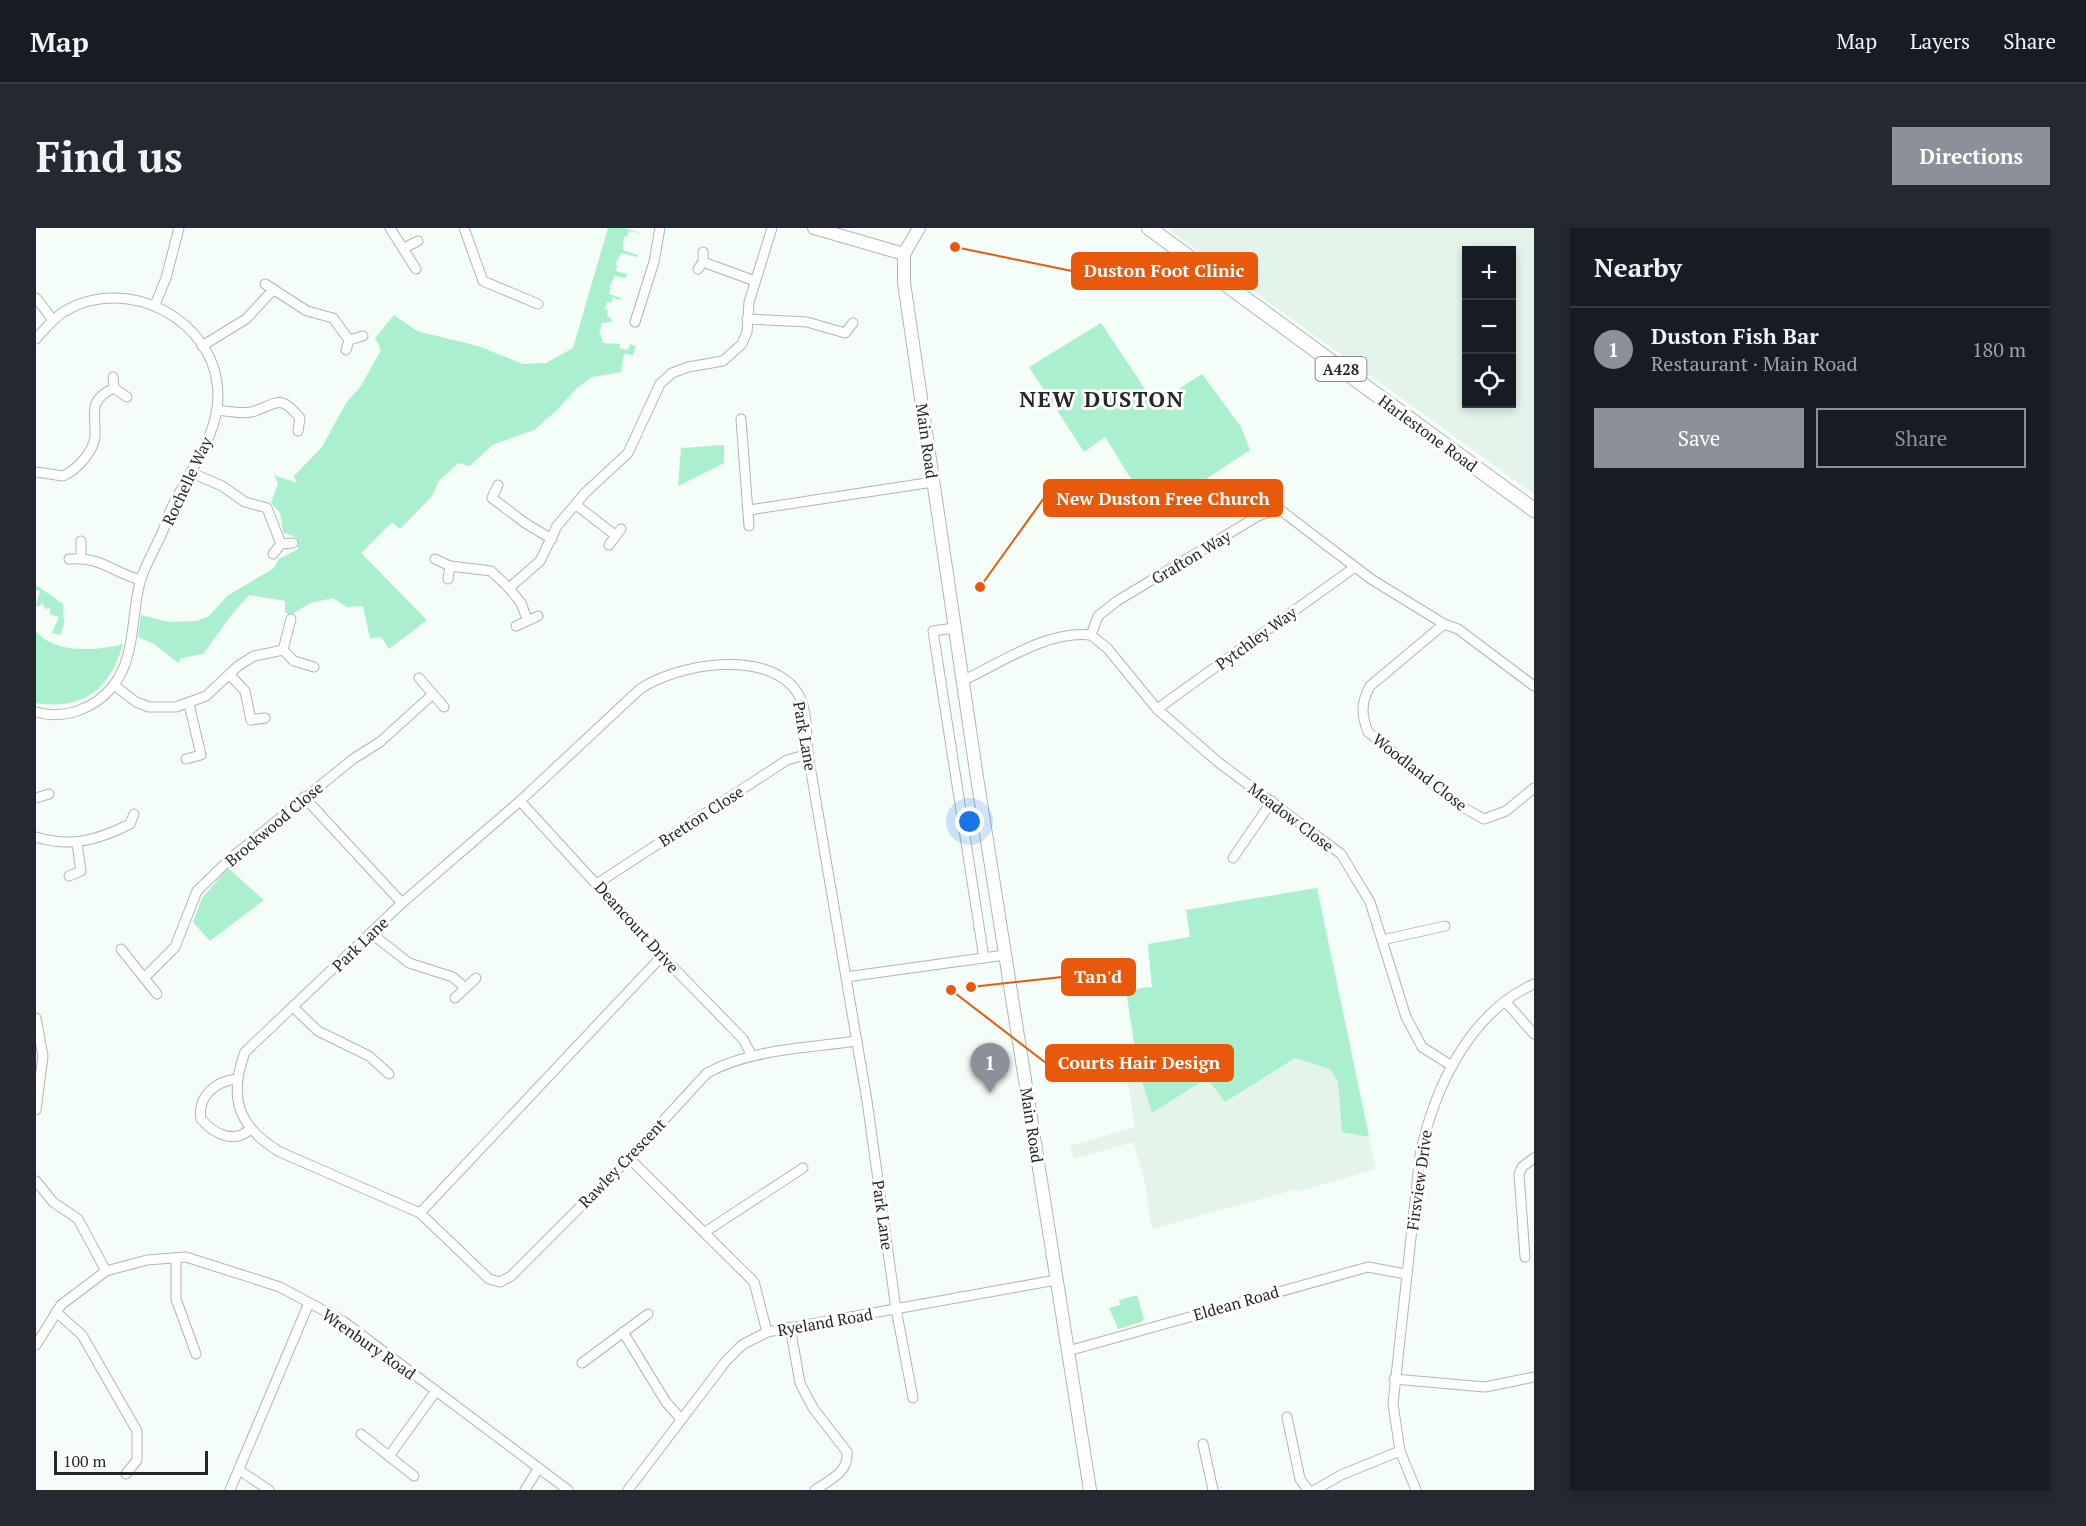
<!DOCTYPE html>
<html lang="en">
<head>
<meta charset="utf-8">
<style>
	body { margin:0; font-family:"PT Serif",serif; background:#242831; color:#f1f3f6 }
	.controls { position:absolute; right:18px; top:18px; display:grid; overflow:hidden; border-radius:0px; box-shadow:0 3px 9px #0003 }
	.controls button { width:54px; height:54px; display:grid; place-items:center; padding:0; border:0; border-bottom:2px solid #363941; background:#171b24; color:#f1f3f6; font:30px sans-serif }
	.scale { position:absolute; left:18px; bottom:15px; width:154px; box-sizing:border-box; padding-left:6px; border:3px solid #252826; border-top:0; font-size:16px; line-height:21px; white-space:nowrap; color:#252826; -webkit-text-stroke:4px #fff; paint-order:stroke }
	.you { position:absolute; left:934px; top:594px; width:21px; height:21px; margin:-15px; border:4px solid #fff; border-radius:50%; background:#1a73e8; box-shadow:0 0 0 9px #1a73e833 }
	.badge { display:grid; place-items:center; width:39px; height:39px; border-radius:50%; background:#8c9099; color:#fff; font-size:20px; font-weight:700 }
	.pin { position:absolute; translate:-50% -50px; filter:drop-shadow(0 2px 3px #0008) }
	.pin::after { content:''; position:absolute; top:32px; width:21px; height:18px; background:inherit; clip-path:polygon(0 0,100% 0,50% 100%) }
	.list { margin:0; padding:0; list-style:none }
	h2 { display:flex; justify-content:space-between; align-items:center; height:78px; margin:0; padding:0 24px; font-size:26px }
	h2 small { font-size:20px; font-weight:400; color:#9ea1a6 }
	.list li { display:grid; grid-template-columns:39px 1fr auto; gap:18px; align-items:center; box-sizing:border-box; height:84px; padding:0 24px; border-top:2px solid #363941 }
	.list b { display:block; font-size:22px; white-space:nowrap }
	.list p { margin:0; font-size:20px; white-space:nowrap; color:#9ea1a6 }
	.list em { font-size:20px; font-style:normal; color:#9ea1a6 }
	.actions { display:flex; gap:12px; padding:18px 24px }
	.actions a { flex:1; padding:14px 0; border:2px solid #8c9099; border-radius:0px; text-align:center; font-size:21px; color:#8c9099 }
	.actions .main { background:#8c9099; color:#fff }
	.icon { flex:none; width:33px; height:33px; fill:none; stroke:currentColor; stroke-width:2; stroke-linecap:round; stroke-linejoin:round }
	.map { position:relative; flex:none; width:1498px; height:1262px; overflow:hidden; border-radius:0px }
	header { display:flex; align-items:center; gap:36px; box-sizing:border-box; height:84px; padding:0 30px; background:#171b24; border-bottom:2px solid #363941 }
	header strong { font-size:28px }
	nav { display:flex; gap:33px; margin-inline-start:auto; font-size:21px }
	.intro { display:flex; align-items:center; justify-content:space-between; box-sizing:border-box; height:144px; padding:0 36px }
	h1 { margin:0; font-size:42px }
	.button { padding:15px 27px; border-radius:0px; background:#8c9099; color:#fff; font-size:21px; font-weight:700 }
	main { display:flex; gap:36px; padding:0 36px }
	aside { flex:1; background:#171b24; border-radius:0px; box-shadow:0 3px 9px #0003 }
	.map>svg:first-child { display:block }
</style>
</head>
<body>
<header>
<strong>Map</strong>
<nav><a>Map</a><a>Layers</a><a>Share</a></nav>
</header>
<div class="intro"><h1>Find us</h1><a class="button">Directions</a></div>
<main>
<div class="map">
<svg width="1498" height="1262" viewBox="0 0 1498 1262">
	<rect width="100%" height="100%" fill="#f5fdf9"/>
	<g fill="#e4f4eb" fill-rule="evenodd">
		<path d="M1131,0H1498V266L1159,21ZM1476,22V176H1430V22Z"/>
		<polygon points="1281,660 1340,941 1261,964 1261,961 1116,1001 1108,951 1097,914 1038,931 1034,918 1099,899 1088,831 1100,827 1090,762 1116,759 1112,716 1154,709 1150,682"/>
	</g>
	<g fill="#aaf0cf">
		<polygon points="572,0 589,0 605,5 593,3 591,9 588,8 587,22 602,27 602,29 585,25 579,37 581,38 580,43 591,46 589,50 579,48 573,60 575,60 573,66 585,70 584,72 577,70 575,75 571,74 569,81 572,83 571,88 575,90 576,94 565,95 565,101 563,102 567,115 584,116 583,120 592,122 594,116 600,118 597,127 588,126 585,144 556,149 541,160 521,182 498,202 456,217 434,238 422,235 403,253 396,268 364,301 356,294 325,325 391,392 353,421 345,409 334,410 327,378 311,379 297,370 274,375 255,387 249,385 249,373 213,367 196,386 167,426 145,430 142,435 118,416 102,409 105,387 133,394 160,393 173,388 191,368 238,340 243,331 262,321 261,310 247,304 244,285 235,275 242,255 238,247 261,255 258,248 286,219 310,175 325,158 345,122 339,110 358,87 381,103 442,118 487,136 510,135 537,120"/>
		<polygon points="1065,95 1119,176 1166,146 1205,199 1214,222 1117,286 1069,209 1048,224 993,139"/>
		<polygon points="688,217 688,235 642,258 645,220"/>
		<polygon points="0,357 27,376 28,396 24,407 16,405 23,389 14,386 14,380 10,381 6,375 3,379 0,377 4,363 0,362"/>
		<path d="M0,403C17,426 62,423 87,416C74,461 47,483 0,475Z"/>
		<polygon points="192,640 228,672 174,713 157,694 166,670"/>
		<polygon points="1281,660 1333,909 1306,904 1302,853 1294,841 1259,830 1189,874 1171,850 1116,885 1106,853 1092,853 1088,831 1100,827 1090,762 1116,759 1112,716 1154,709 1150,682"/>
		<polygon points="1101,1067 1108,1091 1105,1094 1082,1101 1073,1080 1084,1077 1083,1072"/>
	</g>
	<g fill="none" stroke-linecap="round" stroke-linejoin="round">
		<defs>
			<g id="street">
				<polyline points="354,0 380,41"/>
				<polyline points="428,0 447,53 502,76"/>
				<polyline points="368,20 382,13"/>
				<polyline points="667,34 719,53"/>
				<polyline points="662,41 667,34 667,24"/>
				<polyline points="229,56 271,83 297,90 313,112"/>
				<polyline points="0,70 17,92"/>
				<polyline points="119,77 130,50 143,0"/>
				<polyline points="711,91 771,94 809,105 817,95"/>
				<polyline points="599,94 618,34 624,0"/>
				<path d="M0,111C9,101 17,90 29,83C92,46 181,92 182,167C182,209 153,243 136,279C132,287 130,296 126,305C119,321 109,337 104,354C95,388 100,429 77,458C59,481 28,492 0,484"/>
				<polyline points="166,118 210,91 238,61"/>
				<polyline points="310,122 313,112 327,108"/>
				<polyline points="77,149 78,160 91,169"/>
				<path d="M180,182C192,183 208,187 219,183C243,174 245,167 264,190L262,203"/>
				<polyline points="705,191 713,298"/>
				<path d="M0,244L27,248C41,242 58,223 59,208C60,184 51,173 78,160"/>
				<polyline points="156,245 186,258 209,274 231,280 245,316"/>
				<polyline points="462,257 456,270 489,295 516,311"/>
				<polyline points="540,277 579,307"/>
				<polyline points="713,282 897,254"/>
				<polyline points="45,313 45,330"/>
				<polyline points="573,317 585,301"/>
				<polyline points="237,326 245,316 257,315"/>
				<path d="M33,331C65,328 77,345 105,352"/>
				<polyline points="399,331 414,338 455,343 473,360 504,333 521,298 549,265 592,225 624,156 636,145 652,139 687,133 706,116 711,104 713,74 736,0"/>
				<polyline points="412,351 414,338"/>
				<polyline points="473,360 485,375 491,391"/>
				<polyline points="255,391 247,422 258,433 278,439"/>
				<path d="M1408,396L1334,458C1325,475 1325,486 1332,504L1423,577L1448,591L1470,583L1498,560"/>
				<polyline points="480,398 502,388"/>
				<polyline points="918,400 897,403 948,730"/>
				<polyline points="1055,407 1072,421 1121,481 1182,534 1305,626 1334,674 1370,789 1386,819 1416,838"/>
				<polyline points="1055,407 1062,388 1081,373 1222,288 1243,281 1335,351 1408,396 1422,401 1498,458"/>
				<polyline points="194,447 209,463 215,492 229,490"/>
				<polyline points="383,450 408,479"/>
				<path d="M926,453C965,435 1011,402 1055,407"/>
				<polyline points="78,457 100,474 113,479 140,479 170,468 202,438 218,428 247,422"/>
				<polyline points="1121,481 1319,339"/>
				<polyline points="150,531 165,527 153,476"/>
				<polyline points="268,569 366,675"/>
				<polyline points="0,570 13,566"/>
				<polyline points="484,573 626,728 707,811 716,828"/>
				<path d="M0,609C35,620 62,612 94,596L98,586"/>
				<polyline points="1197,630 1236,573"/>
				<polyline points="33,648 45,643 41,616"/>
				<polyline points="562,655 751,532 772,526"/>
				<polyline points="336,706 373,735 417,749 429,760"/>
				<polyline points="1346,712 1409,698"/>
				<polyline points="85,721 121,766"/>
				<path d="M626,728L384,985L453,1051L464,1054L475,1048L593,930L671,845C715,821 772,820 821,813"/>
				<polyline points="109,749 139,719 161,663 195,630 317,531 344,514 396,467"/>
				<polyline points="810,749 969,727"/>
				<polyline points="419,770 440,750"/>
				<polyline points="1469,773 1498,806"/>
				<polyline points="257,779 282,803 333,828 353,846"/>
				<polyline points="0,790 7,828 0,882"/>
				<path d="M201,851C180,853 161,868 165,891C177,905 198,917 214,901"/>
				<polyline points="593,930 718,1054 731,1104"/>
				<polyline points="0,953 17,974 42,991 70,1043"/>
				<path d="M384,985L244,924C202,899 192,870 209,824L366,675L484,573L604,461C641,436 731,420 761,464C772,480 770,507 772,526L831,873L860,1081L877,1170"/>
				<polyline points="669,1004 767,940"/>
				<polyline points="1489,1029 1483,946 1486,939 1498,930"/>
				<polyline points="140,1030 140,1071 160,1126"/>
				<polyline points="20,1084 46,1107 101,1203 101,1232 90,1246"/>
				<path d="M754,1099L764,1155L777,1180L811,1224C813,1244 794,1252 779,1262"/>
				<polyline points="587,1104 630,1174 645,1191"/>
				<polyline points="0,1117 25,1077 70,1043 111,1032 150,1029 244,1059 307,1093 532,1262"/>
				<polyline points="1032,1123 1332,1039 1370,1046"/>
				<polyline points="546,1135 612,1086"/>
				<polyline points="1358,1151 1449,1159 1498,1149"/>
				<polyline points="1251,1189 1264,1251 1272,1262"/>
				<polyline points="325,1206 378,1248"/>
				<polyline points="1167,1216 1177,1262"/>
				<polyline points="353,1228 400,1163"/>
				<polyline points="203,1242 233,1262"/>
				<polyline points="194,1262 273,1075"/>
				<polyline points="489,1262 502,1241"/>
				<polyline points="592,1262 690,1133 706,1117 731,1104 1020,1052"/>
				<polyline points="1279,1262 1305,1247 1364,1223"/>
				<path d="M1380,1262L1364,1223L1357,1176L1384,927C1398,861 1433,785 1498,756"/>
			</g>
			<g id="secondary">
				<polyline points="778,0 868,26"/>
				<polyline points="883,0 868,26 868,55 940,543 1054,1262"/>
			</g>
			<polyline id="primary" points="1113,0 1498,282"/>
		</defs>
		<use href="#street" stroke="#afb7b3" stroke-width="11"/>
		<use href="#secondary" stroke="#afb7b3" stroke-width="14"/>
		<use href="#primary" stroke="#afb7b3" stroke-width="16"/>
		<use href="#street" stroke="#fff" stroke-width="9"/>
		<use href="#secondary" stroke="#fff" stroke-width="12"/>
		<use href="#primary" stroke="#fff" stroke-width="14"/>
	</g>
	<g text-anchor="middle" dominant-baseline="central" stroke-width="6" stroke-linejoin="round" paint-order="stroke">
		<rect fill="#fff" stroke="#666867" stroke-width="1.5" x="1279.5" y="129" width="51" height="24" rx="4.5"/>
		<g font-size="15" font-weight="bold" fill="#252826">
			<text x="1305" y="141">A428</text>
		</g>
		<g font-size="16" fill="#252826" stroke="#fff">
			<text transform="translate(1392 205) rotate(36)">Harlestone Road</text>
			<text transform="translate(891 213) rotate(82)">Main Road</text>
			<text transform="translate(151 253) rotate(-65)">Rochelle Way</text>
			<text transform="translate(1155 329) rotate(-31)">Grafton Way</text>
			<text transform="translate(1220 410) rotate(-36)">Pytchley Way</text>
			<text transform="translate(769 508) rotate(80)">Park Lane</text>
			<text transform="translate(1384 544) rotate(38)">Woodland Close</text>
			<text transform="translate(665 588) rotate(-33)">Bretton Close</text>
			<text transform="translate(1255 589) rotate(37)">Meadow Close</text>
			<text transform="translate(238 596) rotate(-40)">Brockwood Close</text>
			<text transform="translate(601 699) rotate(48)">Deancourt Drive</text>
			<text transform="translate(324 716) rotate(-44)">Park Lane</text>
			<text transform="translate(996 897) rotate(81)">Main Road</text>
			<text transform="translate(586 935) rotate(-46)">Rawley Crescent</text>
			<text transform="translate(1383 952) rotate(-82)">Firsview Drive</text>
			<text transform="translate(847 987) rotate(82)">Park Lane</text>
			<text transform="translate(1200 1075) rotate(-16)">Eldean Road</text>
			<text transform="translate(789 1094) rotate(-10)">Ryeland Road</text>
			<text transform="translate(333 1116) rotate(35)">Wrenbury Road</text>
		</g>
		<g font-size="22" font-weight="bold" letter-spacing="1.5" fill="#252826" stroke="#fff">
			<text x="1066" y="170">NEW DUSTON</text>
		</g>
	</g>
	<path fill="none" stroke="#e8590c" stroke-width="2" d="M919 19L1036 43M944 359L1008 270M935 759L1026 749M915 762L1010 835"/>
	<g fill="#e8590c" stroke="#fff" stroke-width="2">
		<circle cx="919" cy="19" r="6"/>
		<circle cx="944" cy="359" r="6"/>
		<circle cx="935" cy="759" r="6"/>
		<circle cx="915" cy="762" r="6"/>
	</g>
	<g fill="#e8590c" stroke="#e8590c" stroke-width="2">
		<rect x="1036" y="25" width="185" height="36" rx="6"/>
		<rect x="1008" y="252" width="238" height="36" rx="6"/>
		<rect x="1026" y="731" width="73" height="36" rx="6"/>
		<rect x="1010" y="817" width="187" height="36" rx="6"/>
	</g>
	<g font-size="18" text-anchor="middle" font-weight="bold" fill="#fff">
		<text x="1128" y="49">Duston Foot Clinic</text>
		<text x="1127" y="277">New Duston Free Church</text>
		<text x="1062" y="755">Tan'd</text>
		<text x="1103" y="841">Courts Hair Design</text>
	</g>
</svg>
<div class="controls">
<button>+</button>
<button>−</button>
<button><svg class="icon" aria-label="locate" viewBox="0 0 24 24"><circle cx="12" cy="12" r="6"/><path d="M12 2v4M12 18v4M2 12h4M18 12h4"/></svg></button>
</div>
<div class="scale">100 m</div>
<div class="you"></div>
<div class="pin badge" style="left:954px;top:865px">1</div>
</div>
<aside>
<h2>Nearby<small></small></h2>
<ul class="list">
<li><span class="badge">1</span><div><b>Duston Fish Bar</b><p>Restaurant · Main Road</p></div><em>180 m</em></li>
</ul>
<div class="actions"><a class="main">Save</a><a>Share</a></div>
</aside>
</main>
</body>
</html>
